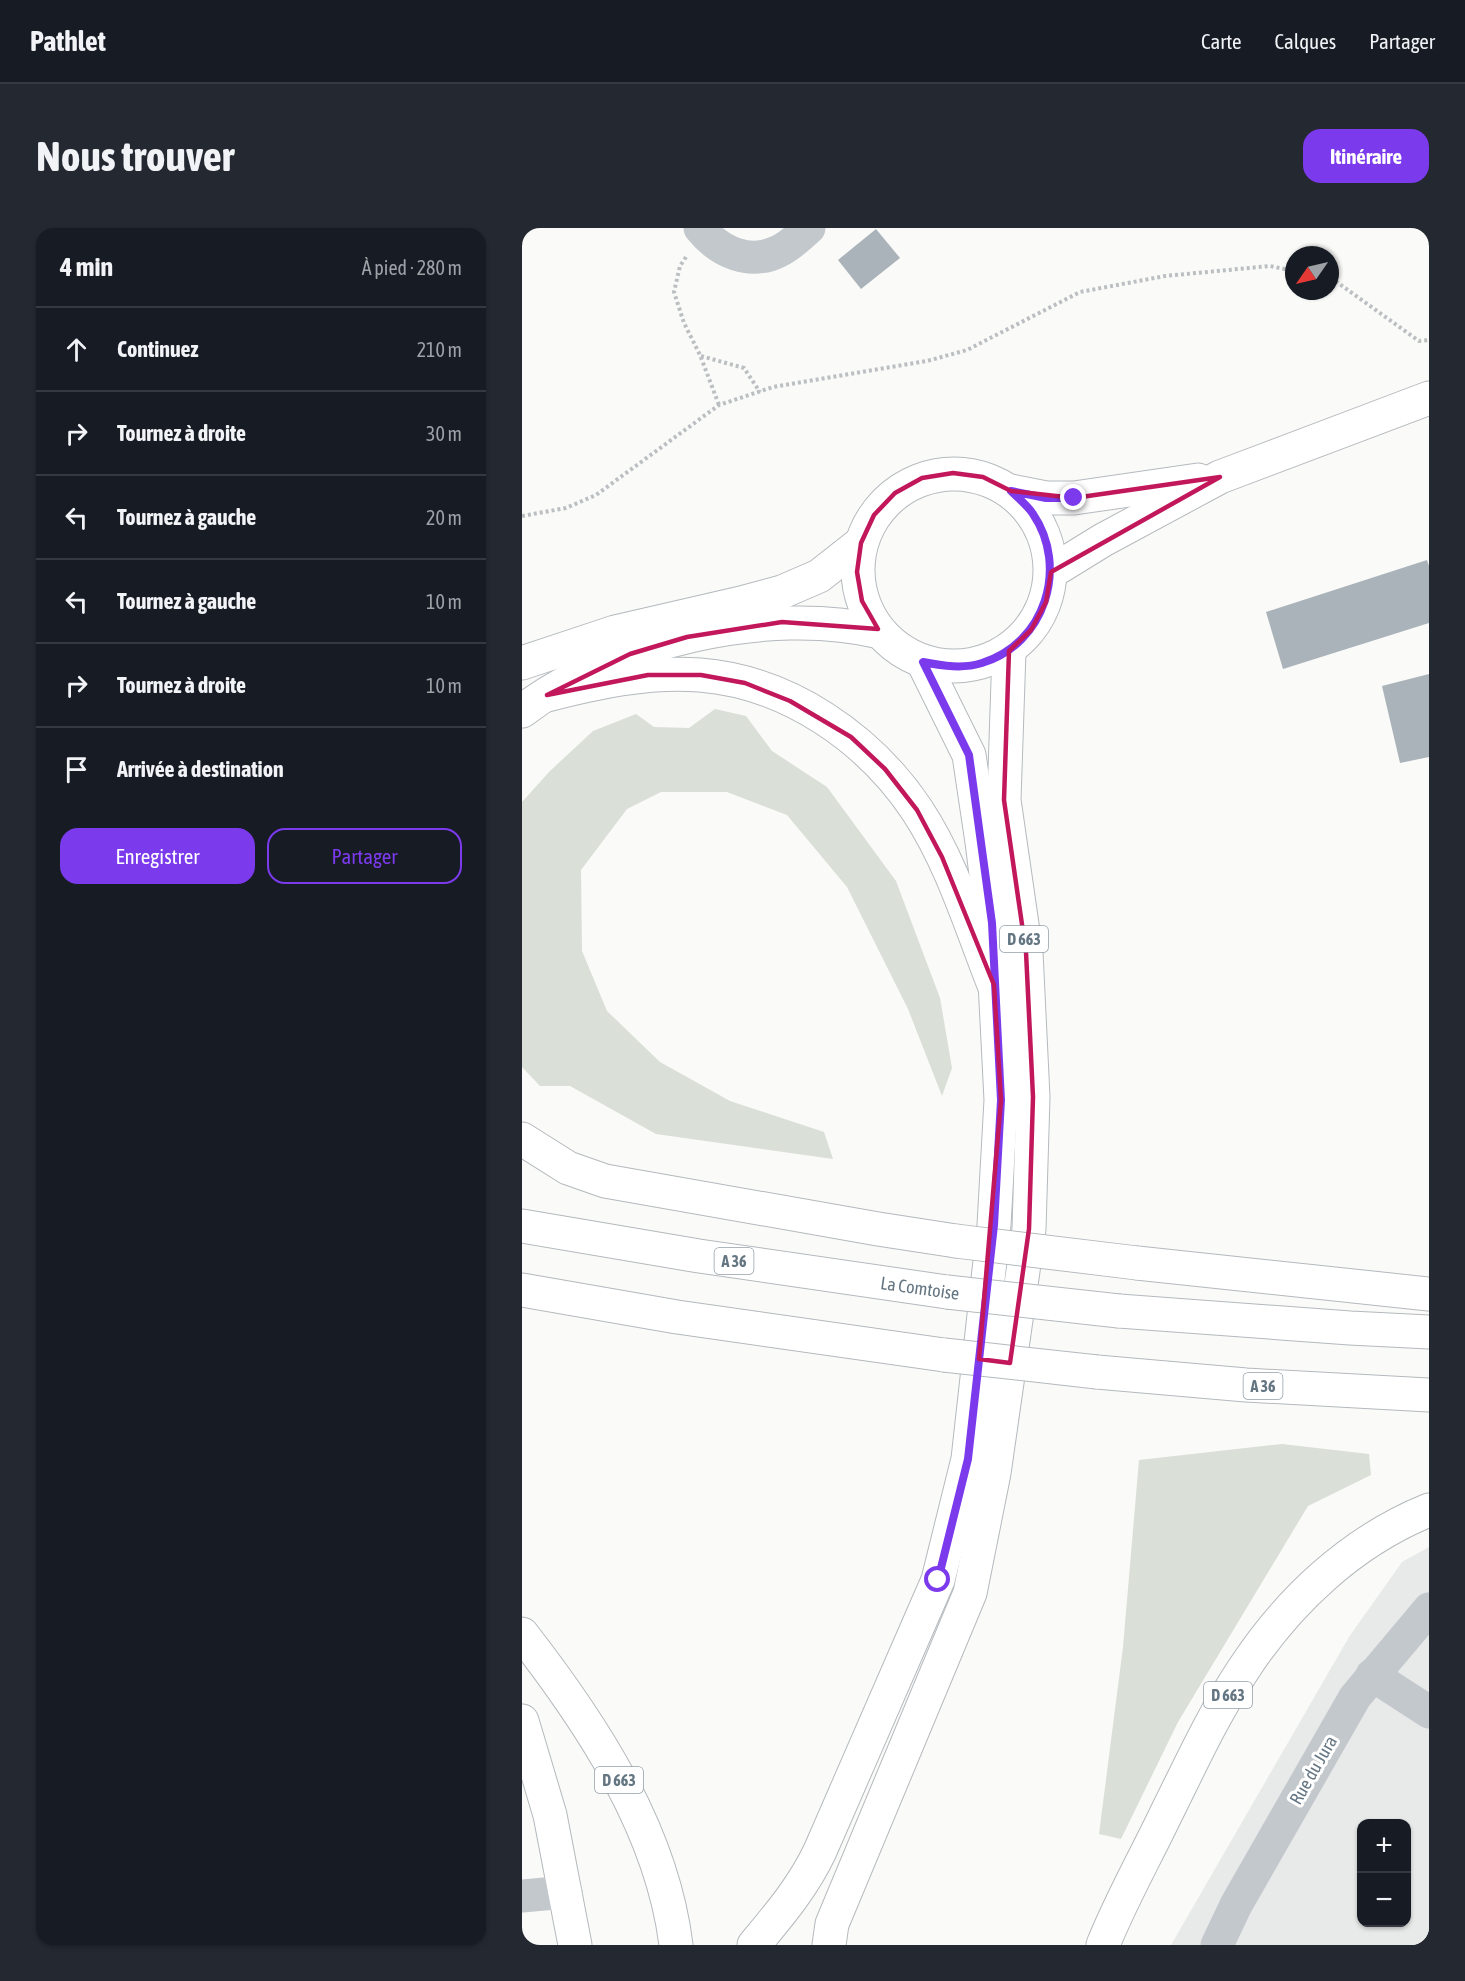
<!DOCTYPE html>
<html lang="fr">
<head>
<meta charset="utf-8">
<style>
	body { margin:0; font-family:"Asap Condensed",sans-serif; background:#242831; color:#f1f3f6 }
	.controls { position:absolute; right:18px; bottom:18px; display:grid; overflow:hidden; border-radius:12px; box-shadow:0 2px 4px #0004 }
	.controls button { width:54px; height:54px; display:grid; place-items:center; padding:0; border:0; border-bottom:2px solid #363941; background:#171b24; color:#f1f3f6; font:30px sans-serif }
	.compass { position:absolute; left:763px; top:18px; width:54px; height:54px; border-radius:50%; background:#171b24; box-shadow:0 2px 4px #0004; rotate:236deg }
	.stop { position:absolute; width:18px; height:18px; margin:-14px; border:4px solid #7c3aed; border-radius:50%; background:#fff }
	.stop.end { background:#7c3aed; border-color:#fff; box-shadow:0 2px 6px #0008 }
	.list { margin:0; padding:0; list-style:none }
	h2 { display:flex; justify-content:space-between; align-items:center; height:78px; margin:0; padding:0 24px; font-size:26px }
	h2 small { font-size:20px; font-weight:400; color:#9ea1a6 }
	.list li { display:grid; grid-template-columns:39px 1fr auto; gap:18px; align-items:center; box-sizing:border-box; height:84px; padding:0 24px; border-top:2px solid #363941 }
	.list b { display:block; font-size:22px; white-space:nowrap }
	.list em { font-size:20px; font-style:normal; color:#9ea1a6 }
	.actions { display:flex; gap:12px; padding:18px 24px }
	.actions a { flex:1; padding:14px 0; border:2px solid #7c3aed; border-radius:18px; text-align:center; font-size:21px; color:#7c3aed }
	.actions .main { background:#7c3aed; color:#fff }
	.icon { flex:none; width:33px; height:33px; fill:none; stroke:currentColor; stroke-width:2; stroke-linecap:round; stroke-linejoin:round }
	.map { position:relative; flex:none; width:907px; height:1717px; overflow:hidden; border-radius:18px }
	header { display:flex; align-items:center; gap:36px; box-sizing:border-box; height:84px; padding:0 30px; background:#171b24; border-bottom:2px solid #363941 }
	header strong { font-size:28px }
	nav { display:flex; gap:33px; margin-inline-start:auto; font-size:21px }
	.intro { display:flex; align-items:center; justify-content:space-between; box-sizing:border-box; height:144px; padding:0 36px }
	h1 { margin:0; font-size:42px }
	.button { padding:15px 27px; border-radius:18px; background:#7c3aed; color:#fff; font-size:21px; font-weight:700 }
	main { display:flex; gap:36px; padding:0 36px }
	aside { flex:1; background:#171b24; border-radius:18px; box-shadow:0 2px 4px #0004 }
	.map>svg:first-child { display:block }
</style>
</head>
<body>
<header>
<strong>Pathlet</strong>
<nav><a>Carte</a><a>Calques</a><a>Partager</a></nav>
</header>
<div class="intro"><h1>Nous trouver</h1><a class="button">Itinéraire</a></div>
<main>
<aside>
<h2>4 min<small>À pied · 280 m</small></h2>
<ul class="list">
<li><svg class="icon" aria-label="ahead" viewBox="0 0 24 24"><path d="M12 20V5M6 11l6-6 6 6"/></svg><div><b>Continuez</b></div><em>210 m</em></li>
<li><svg class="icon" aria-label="right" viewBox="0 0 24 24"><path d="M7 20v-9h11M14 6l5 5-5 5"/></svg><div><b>Tournez à droite</b></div><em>30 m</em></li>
<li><svg class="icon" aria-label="left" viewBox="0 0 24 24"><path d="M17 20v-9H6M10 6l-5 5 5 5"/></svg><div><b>Tournez à gauche</b></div><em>20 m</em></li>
<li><svg class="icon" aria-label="left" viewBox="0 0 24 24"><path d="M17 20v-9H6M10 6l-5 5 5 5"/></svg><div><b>Tournez à gauche</b></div><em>10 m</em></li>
<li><svg class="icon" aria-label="right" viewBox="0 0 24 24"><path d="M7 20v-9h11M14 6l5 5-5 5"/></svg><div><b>Tournez à droite</b></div><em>10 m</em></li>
<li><svg class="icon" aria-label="arrive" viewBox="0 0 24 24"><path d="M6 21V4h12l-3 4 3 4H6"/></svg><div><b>Arrivée à destination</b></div></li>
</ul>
<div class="actions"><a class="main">Enregistrer</a><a>Partager</a></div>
</aside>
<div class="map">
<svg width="907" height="1717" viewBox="0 0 907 1717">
	<rect width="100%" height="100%" fill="#fafaf8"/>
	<path fill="#e8e9e9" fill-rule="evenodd" d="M907,1319V1717H649L827,1409L880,1334ZM840,1596H884V1694H840Z"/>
	<g fill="#dadfd7">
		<polygon points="193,481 224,488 250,523 305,559 374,653 418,770 430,840 420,868 386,781 325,659 265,587 205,564 139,564 105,581 59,642 60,723 85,783 138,834 208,873 302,904 311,931 134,906 48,858 18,858 0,839 0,574 28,543 71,503 114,486 132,499 167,500"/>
		<polygon points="760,1216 847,1226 849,1247 786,1278 656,1494 599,1611 577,1606 601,1419 617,1232"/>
	</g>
	<g fill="#aab3b9">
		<polygon points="354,1 378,30 339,61 316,32"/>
		<polygon points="905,332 907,338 907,395 761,441 744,384"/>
		<polygon points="907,446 907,529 878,535 860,458"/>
	</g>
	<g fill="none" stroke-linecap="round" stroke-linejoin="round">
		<defs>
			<g id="major">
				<circle cx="432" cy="342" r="96"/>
				<polyline points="489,263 524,270 552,270 676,252"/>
				<polyline points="529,344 581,312 698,249 907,170"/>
				<path d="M232,1717C257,1687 281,1659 298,1623L416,1352L446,1231L472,997L479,872L470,695L460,614L447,527L401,434"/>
				<polyline points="307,1717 310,1696 448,1365 472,1245 507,1001 511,869 504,724 482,572 487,423"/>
			</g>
			<g id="highway">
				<polyline points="0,435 93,404 223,374 260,364 297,348 339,315"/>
				<path d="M25,467C75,454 126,443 178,447C266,454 347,510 395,582C430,635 449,699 472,757"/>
				<path d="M0,483C92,413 246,377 358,404"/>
				<polyline points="0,911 46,940 83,953 356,1001 434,1013"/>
				<polyline points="0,998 177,1028 425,1064"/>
				<polyline points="615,1035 907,1066"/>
				<polyline points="0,1062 155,1089 422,1127"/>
				<polyline points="597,1083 828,1100 907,1104"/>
				<polyline points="575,1144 724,1157 907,1167"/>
				<path d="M0,1406C70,1496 140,1602 154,1717"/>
				<polyline points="0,1493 28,1587 53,1717"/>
				<path d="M581,1717C599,1672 623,1630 644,1586C668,1538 691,1487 721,1442C766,1373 830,1313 907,1282"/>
			</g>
		</defs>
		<use href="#major" stroke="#b5babe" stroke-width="35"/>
		<use href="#highway" stroke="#b4b9bd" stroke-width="35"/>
		<g stroke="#bbbfc2" stroke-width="4" stroke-dasharray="3 3" stroke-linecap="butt">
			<polyline points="164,29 158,38 152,64 162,95 178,127 197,177"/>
			<polyline points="808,51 812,52 897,113 907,112"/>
			<polyline points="179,128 222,140 238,164"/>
			<polyline points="0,288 44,280 74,267 197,177 251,159 405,133 445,122 558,64 643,48 748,38 772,43"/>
		</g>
		<g stroke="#c3c8cc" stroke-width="33">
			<path d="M178,0C197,24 228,38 257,23C268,18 278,8 287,0"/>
			<polyline points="850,1447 907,1484"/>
			<polyline points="0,1668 44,1664"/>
			<polyline points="695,1717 714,1677 833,1469 907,1381"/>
		</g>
		<use href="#major" stroke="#fff" stroke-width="33"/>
		<use href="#highway" stroke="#fff" stroke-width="33"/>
		<defs>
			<g id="highway-bridge">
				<polyline points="434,1013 615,1035"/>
				<polyline points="425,1064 597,1083"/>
				<polyline points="422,1127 575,1144"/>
			</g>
		</defs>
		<use href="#highway-bridge" stroke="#b4b9bd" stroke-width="35" stroke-linecap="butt"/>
		<use href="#highway-bridge" stroke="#fff" stroke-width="33"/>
	</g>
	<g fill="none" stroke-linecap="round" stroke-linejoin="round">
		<path stroke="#7c3aed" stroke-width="8" d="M416,1352L446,1231L472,997L479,872L470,695L447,527L401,434C421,438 441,441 460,435C523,416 547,339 511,286C506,278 496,270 489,263L524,270H552"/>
	</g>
	<path fill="none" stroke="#c2185b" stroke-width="4.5" stroke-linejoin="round" d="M431,245L461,249L489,263L552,270L698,249L529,344L524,374L509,402L487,423L482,572L504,724L511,869L507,1001L488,1135L457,1131L479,872L472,757L420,629L395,582L363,541L329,509L268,473L223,455L179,447H126L25,467L108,426L165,409L260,394L356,401L340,373L335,344L339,315L352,287L373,265L400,250Z"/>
	<g text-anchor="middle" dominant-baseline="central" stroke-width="6" stroke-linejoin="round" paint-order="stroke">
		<g fill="#fff" stroke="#939fa8" stroke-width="1.5">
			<rect x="478" y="698" width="48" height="26" rx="4.5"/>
			<rect x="192.5" y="1020" width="39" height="26" rx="4.5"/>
			<rect x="721.5" y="1145" width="39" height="26" rx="4.5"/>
			<rect x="682" y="1454" width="48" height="26" rx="4.5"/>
			<rect x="73" y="1539" width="48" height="26" rx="4.5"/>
		</g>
		<g font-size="16" font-weight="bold" fill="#657683">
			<text x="502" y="711">D 663</text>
			<text x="212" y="1033">A 36</text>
			<text x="741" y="1158">A 36</text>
			<text x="706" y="1467">D 663</text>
			<text x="97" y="1552">D 663</text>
		</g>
		<g font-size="18" fill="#657683" stroke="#fff">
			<text transform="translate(398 1060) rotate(8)">La Comtoise</text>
			<text transform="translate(791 1542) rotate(-60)">Rue du Jura</text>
		</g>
	</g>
</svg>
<div class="controls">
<button>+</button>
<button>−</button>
</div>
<svg class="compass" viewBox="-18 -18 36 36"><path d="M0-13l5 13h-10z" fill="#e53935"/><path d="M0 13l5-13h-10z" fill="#9ea1a6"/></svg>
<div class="stop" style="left:416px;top:1352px"></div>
<div class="stop end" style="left:552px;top:270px"></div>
</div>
</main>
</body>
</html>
